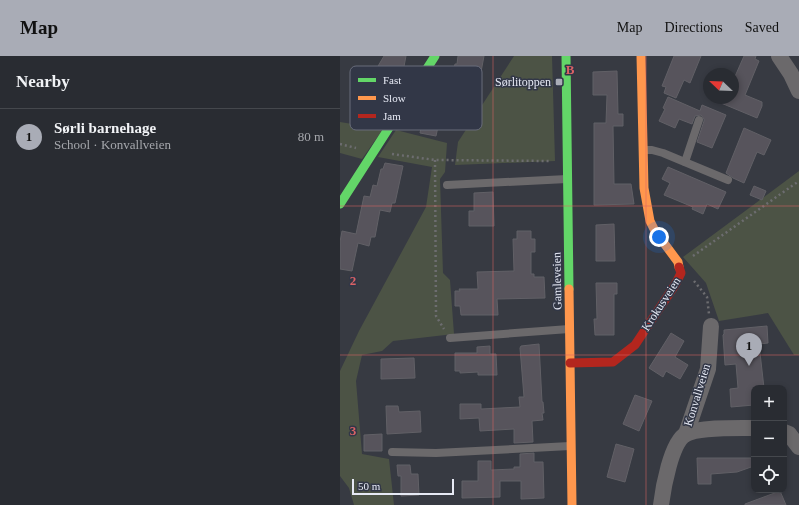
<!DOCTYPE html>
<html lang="en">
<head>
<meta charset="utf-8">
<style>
	body { margin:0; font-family:Georgia,serif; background:#31343a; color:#f1f3f6 }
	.controls { position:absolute; right:12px; bottom:12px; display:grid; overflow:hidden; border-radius:8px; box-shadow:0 2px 6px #0003 }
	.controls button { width:36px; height:36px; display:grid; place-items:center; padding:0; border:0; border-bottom:1px solid #45484d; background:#292c32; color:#f1f3f6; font:20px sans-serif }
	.compass { position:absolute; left:363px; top:12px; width:36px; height:36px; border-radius:50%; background:#292c32; box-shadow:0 2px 6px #0003; rotate:293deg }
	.scale { position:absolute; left:12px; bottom:10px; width:102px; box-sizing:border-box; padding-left:4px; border:2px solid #e6e9f4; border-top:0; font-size:11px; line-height:14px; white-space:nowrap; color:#e6e9f4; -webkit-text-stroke:3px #323747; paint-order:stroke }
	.you { position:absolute; left:319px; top:181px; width:14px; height:14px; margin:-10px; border:3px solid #fff; border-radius:50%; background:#1a73e8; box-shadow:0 0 0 6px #1a73e833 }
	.badge { display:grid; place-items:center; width:26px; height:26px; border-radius:50%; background:#a9acb6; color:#111; font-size:13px; font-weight:700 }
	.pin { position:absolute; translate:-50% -33px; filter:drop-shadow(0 1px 2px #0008) }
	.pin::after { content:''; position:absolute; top:21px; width:14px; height:12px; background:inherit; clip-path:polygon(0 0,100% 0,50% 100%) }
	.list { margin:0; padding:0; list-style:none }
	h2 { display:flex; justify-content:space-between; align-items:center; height:52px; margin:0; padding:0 16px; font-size:17px }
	h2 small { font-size:13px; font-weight:400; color:#a5a7ac }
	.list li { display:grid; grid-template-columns:26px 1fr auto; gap:12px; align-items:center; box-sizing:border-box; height:56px; padding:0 16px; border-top:1px solid #45484d }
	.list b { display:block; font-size:15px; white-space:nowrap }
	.list p { margin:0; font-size:13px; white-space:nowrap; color:#a5a7ac }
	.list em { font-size:13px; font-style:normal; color:#a5a7ac }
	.icon { flex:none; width:22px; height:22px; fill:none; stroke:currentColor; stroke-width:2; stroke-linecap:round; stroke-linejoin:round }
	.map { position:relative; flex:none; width:459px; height:449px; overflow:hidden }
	header { display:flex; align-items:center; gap:24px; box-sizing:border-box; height:56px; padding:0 20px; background:#a9acb6; color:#111 }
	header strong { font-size:19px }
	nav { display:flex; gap:22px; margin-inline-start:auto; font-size:14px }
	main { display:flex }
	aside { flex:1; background:#292c32 }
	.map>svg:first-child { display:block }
</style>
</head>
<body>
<header>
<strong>Map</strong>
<nav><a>Map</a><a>Directions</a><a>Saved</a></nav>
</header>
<main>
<aside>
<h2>Nearby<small></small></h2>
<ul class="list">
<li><span class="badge">1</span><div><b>Sørli barnehage</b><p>School · Konvallveien</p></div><em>80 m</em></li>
</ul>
</aside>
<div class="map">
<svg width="459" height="449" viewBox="0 0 459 449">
	<rect width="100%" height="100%" fill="#373a42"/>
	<g fill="#4c5345">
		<polygon points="174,0 212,0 215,105 115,109 118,86"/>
		<polygon points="0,66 43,73 22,103 0,97"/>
		<polygon points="56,74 107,87 105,116 100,123 103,217 110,224 114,278 53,285 42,295 22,299 16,325 22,398 49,403 54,449 14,449 9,432 0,420 0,315 19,275 86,151 92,111 38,101"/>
		<polygon points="459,115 459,299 454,299 428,257 379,265 366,227 343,201"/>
	</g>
	<g fill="#57545c" stroke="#616066">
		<polygon points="44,0 66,0 61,26 58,25 58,27 51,26 49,32 46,32 44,41 40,41 36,61 19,58 23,36 17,35 20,19 31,22"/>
		<polygon points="118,0 144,0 141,16 131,14 125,45 116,43 113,54 102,52 96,80 80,77 85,52 82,51 84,40 85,39 98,41 100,31 102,32 105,19 112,21 115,8 117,8"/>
		<polygon points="334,0 361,0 350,27 344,24 336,42 324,37 326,31 322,30"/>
		<polygon points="404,0 416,0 415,3 419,5 405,39 422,46 422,50 417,62 369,42 393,42 393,25"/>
		<polygon points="277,15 278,58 283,58 283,70 273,70 274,128 291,128 294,148 254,149 254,67 266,67 267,39 253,39 253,16"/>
		<polygon points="328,41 360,55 362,49 386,59 372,92 357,86 364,65 364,63 361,59 355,60 352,68 339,63 335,72 319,65 325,53 323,52"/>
		<polygon points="404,72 431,84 424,99 417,96 404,127 393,122 386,117"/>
		<polygon points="45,107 63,110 55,147 52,147 50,156 40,154 35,181 31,181 29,190 18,187 12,215 0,213 0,186 2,175 16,178 24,140 30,141 33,129 37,130 41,113 43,113"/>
		<polygon points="328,111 386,136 378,153 367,148 363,158 352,153 353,151 324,139 330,127 322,123"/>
		<polygon points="414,130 426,135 422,144 410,139"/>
		<polygon points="153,136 154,170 129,170 129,155 134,155 134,137"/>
		<polygon points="274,168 275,205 256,205 256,169"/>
		<polygon points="177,175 191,175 191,183 195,183 195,196 191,196 191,218 194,218 194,221 204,221 205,242 157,243 158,259 121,259 120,250 115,250 115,235 120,235 119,233 138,233 137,216 174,215 173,183 177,183"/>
		<polygon points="256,227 277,227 277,238 274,238 274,279 255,279 254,263 257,263"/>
		<polygon points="427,270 428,287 419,288 424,332 414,332 414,349 391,351 390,333 398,332 396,308 385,309 383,279 384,278 384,274"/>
		<polygon points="331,277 344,285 335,301 348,309 340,323 326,315 323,321 309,312"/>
		<polygon points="199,288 202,346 203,346 204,357 202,357 203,364 192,365 193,386 174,387 174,373 140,375 139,362 120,363 120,348 141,348 141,353 180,351 179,341 184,341 180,292 181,290"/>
		<polygon points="150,290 150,298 156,298 157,319 138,319 138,316 120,317 120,315 115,315 115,297 137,297 137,291"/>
		<polygon points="74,302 75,322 41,323 41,303"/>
		<polygon points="295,339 312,345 299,375 283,368"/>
		<polygon points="46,350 58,350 59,356 80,355 81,376 47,378"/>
		<polygon points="42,378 42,395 24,395 24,379"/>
		<polygon points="276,388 294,393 285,426 267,421"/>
		<polygon points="194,397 194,406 203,406 204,442 181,443 181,425 160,425 160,441 122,442 122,425 138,425 138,405 151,405 151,414 174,413 174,411 180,411 180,398"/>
		<polygon points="357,402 414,402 414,410 397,416 371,418 371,428 358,428"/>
		<polygon points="57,409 70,409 71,418 78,418 79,439 61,440 61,420 58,420"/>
		<polygon points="440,435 446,449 405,449 405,448"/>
	</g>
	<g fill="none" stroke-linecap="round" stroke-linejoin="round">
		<g stroke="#6d6d70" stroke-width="2.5" stroke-dasharray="2 3" stroke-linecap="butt">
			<polyline points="0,88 16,92"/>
			<polyline points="52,98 95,104 211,105"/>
			<polyline points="95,104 96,260 104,273"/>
			<polyline points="353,200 459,125"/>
			<polyline points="354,225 367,241 369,258"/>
		</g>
		<g stroke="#6b696b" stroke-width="8">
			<polyline points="304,94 312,94 323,97 388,124"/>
			<polyline points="345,106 359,64"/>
			<polyline points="107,129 227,123"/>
			<polyline points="110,282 229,273"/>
			<polyline points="52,396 96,397 230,390"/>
		</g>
		<g stroke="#6b696b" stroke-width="16">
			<polyline points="439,0 451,18 459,35"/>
			<polyline points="444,376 449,378 459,391"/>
			<polyline points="346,378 368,313 371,270"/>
			<path d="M321,449C323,433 331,386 346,378C359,371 398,372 414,372"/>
		</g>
		<g stroke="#63d668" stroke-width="9">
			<polyline points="226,0 229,233"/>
			<polyline points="0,148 95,0"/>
		</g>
		<g stroke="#ff974d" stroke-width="9">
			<polyline points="301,0 304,132 310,165 315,175 338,206 339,211"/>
			<polyline points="229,233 232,449"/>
		</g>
		<polyline stroke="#b3261e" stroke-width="9" points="230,307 273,306 295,289 335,229 341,217 339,211"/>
	</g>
	<path fill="none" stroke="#db6265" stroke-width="1" stroke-opacity="0.55" d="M153,0V449M306,0V449M0,150H459M0,299H459"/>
	<rect fill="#a9acb6" stroke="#323747" stroke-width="1.5" x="215" y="22" width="8" height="8" rx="2"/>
	<g text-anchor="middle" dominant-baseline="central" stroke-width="3" stroke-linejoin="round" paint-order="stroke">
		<g font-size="12" fill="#e6e9f4" stroke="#323747" text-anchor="end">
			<text x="211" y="26">Sørlitoppen</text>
		</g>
		<g font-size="12" fill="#e6e9f4" stroke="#323747">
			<text transform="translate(217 225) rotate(-91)">Gamleveien</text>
			<text transform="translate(321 248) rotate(-57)">Krokusveien</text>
			<text transform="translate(357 339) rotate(-73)">Konvallveien</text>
		</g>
	</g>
	<rect x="10" y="10" width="132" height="64" rx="6" fill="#323747" stroke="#686c7b" stroke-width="1"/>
	<rect x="18" y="22" width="18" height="4" fill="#63d668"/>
	<rect x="18" y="40" width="18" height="4" fill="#ff974d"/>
	<rect x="18" y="58" width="18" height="4" fill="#b3261e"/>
	<g font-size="11" fill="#e6e9f4">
		<text x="43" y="28">Fast</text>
		<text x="43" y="46">Slow</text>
		<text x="43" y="64">Jam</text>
	</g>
	<g font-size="13" text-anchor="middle" font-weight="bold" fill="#db6265" stroke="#323747" stroke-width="3" stroke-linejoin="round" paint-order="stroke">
		<text x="230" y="18">B</text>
		<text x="13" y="229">2</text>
		<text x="13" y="379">3</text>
	</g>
</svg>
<div class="controls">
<button>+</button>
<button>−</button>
<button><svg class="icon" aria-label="locate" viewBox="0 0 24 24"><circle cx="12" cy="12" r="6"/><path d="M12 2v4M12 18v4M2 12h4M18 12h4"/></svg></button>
</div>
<svg class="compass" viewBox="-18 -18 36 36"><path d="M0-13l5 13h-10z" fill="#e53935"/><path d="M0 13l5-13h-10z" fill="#a5a7ac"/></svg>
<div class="scale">50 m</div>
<div class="you"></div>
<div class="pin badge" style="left:409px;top:310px">1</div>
</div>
</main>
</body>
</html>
